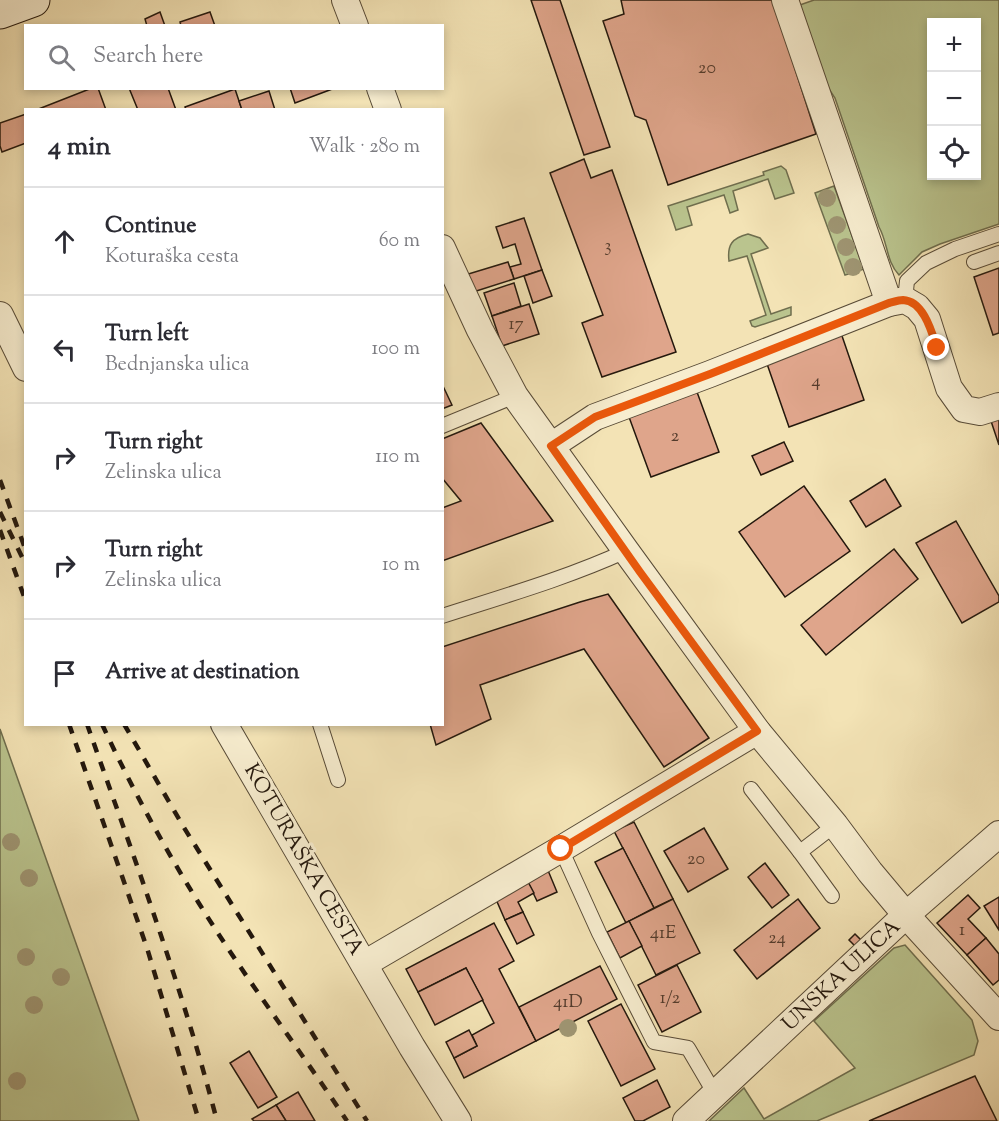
<!DOCTYPE html>
<html lang="en">
<head>
<meta charset="utf-8">
<style>
	body { margin:0; font-family:"Sorts Mill Goudy",serif; background:#f7f7f7; color:#2b2b33 }
	.controls { position:absolute; right:18px; top:18px; display:grid; overflow:hidden; border-radius:0px; box-shadow:0 3px 9px #0003 }
	.controls button { width:54px; height:54px; display:grid; place-items:center; padding:0; border:0; border-bottom:2px solid #e1e1e2; background:#fff; color:#2b2b33; font:30px sans-serif }
	.stop { position:absolute; width:18px; height:18px; margin:-14px; border:4px solid #ea580c; border-radius:50%; background:#fff }
	.stop.end { background:#ea580c; border-color:#fff; box-shadow:0 2px 6px #0008 }
	.list { margin:0; padding:0; list-style:none }
	h2 { display:flex; justify-content:space-between; align-items:center; height:78px; margin:0; padding:0 24px; font-size:26px }
	h2 small { font-size:20px; font-weight:400; color:#7c7c81 }
	.list li { display:grid; grid-template-columns:39px 1fr auto; gap:18px; align-items:center; box-sizing:border-box; height:108px; padding:0 24px; border-top:2px solid #e1e1e2 }
	.list b { display:block; font-size:22px; white-space:nowrap }
	.list p { margin:0; font-size:20px; white-space:nowrap; color:#7c7c81 }
	.list em { font-size:20px; font-style:normal; color:#7c7c81 }
	.icon { flex:none; width:33px; height:33px; fill:none; stroke:currentColor; stroke-width:2; stroke-linecap:round; stroke-linejoin:round }
	.map { position:relative; flex:none; width:999px; height:1121px; overflow:hidden }
	.search { position:absolute; background:#fff; box-shadow:0 3px 9px #0003; left:24px; top:24px; width:420px; height:66px; display:flex; align-items:center; gap:15px; box-sizing:border-box; padding:0 21px; border-radius:0px; color:#7c7c81; font-size:22px }
	.panel { position:absolute; background:#fff; box-shadow:0 3px 9px #0003; left:24px; top:108px; width:420px; height:618px; border-radius:0px }
	.map>svg:first-child { display:block }
</style>
</head>
<body>
<div class="map">
<svg width="999" height="1121" viewBox="0 0 999 1121">
	<rect width="100%" height="100%" fill="#f3e3b5"/>
	<filter id="stains"><feTurbulence type="fractalNoise" baseFrequency=".00333" numOctaves="4"/><feColorMatrix values="0 0 0 0 .2 0 0 0 0 .09 0 0 0 0 .02 0 0 0 .5 -.17"/></filter>
	<radialGradient id="worn" r=".72"><stop offset=".6" stop-color="#630" stop-opacity="0"/><stop offset="1" stop-color="#630" stop-opacity=".3"/></radialGradient>
	<g fill="#bac48e" stroke="#6f6e4e" stroke-width="1.5" fill-rule="evenodd">
		<path d="M814,0H999V224L940,244L922,252L899,275C886,261 888,243 879,227L835,98L827,86L797,6ZM932,22H976V176H932Z"/>
		<polygon points="781,166 786,170 794,193 775,199 768,179 733,191 738,210 730,213 724,195 687,207 692,225 676,230 668,206 764,175 763,172"/>
		<polygon points="834,186 864,269 845,275 815,193"/>
		<path d="M748,234L760,238L768,248L751,254L771,314L791,307V315L755,327L752,326L750,321L766,315L747,256L729,261C727,245 732,238 748,234Z"/>
		<polygon points="0,729 139,1121 0,1121"/>
		<polygon points="905,945 972,1020 978,1041 974,1055 817,1121 709,1121 744,1088 764,1119 855,1068 814,1021 894,948"/>
	</g>
	<g fill="#dfa58b" stroke="#24180d" stroke-width="1.5">
		<polygon points="531,0 560,0 610,147 584,155"/>
		<polygon points="621,0 773,0 816,134 668,185 646,120 635,116 603,21 624,14"/>
		<polygon points="160,12 165,26 147,26 145,19"/>
		<polygon points="210,12 215,26 181,26 180,22"/>
		<polygon points="92,88 98,88 106,110 36,110"/>
		<polygon points="129,88 168,88 176,110 138,110"/>
		<polygon points="290,88 335,88 295,103"/>
		<polygon points="235,89 242,110 186,110 185,107"/>
		<polygon points="269,91 275,110 242,110 239,101"/>
		<polygon points="26,114 26,143 2,152 0,146 0,123"/>
		<polygon points="584,159 591,178 612,170 676,352 602,377 582,323 603,315 550,173"/>
		<polygon points="524,218 542,270 514,279 510,267 521,264 515,244 503,248 496,227"/>
		<polygon points="508,262 514,279 470,293 465,275"/>
		<polygon points="999,268 999,333 993,335 974,277"/>
		<polygon points="542,270 552,296 533,303 524,276"/>
		<polygon points="514,283 521,306 492,316 484,293"/>
		<polygon points="529,304 539,334 502,346 492,316"/>
		<polygon points="841,333 864,400 789,427 766,361"/>
		<polygon points="442,384 452,405 442,409"/>
		<polygon points="697,392 719,452 651,477 629,417"/>
		<polygon points="999,419 999,445 991,421"/>
		<polygon points="481,423 553,521 442,561 442,508 461,501 442,478 442,439"/>
		<polygon points="784,442 793,461 761,475 752,456"/>
		<polygon points="885,479 901,506 866,527 850,501"/>
		<polygon points="804,486 850,551 785,597 739,532"/>
		<polygon points="956,521 999,596 999,602 962,623 916,543"/>
		<polygon points="894,549 918,579 826,655 801,625"/>
		<polygon points="608,594 709,738 664,767 584,649 480,685 491,719 436,745 430,724 442,724 442,647 580,602"/>
		<polygon points="634,822 673,899 654,908 614,831"/>
		<polygon points="704,828 728,869 688,892 664,851"/>
		<polygon points="623,848 654,908 626,923 595,862"/>
		<polygon points="765,863 789,895 772,908 748,877"/>
		<polygon points="547,868 557,892 537,901 527,880"/>
		<polygon points="527,880 534,893 518,902 523,912 505,920 495,897"/>
		<polygon points="968,895 980,908 968,919 986,938 967,955 937,923"/>
		<polygon points="999,897 999,930 984,906"/>
		<polygon points="673,899 700,953 656,975 629,921"/>
		<polygon points="798,899 820,928 757,979 734,950"/>
		<polygon points="523,912 534,935 517,944 505,920"/>
		<polygon points="629,921 642,946 620,958 607,932"/>
		<polygon points="494,923 514,961 499,969 536,1041 464,1078 454,1058 477,1046 472,1035 494,1023 466,968 418,992 406,969"/>
		<polygon points="855,934 864,943 858,949 849,940"/>
		<polygon points="986,938 999,954 999,980 993,985 967,955"/>
		<polygon points="677,965 701,1012 662,1032 638,985"/>
		<polygon points="600,966 617,999 536,1041 519,1007"/>
		<polygon points="466,968 483,1000 435,1025 418,992"/>
		<polygon points="621,1004 655,1069 621,1086 588,1021"/>
		<polygon points="469,1030 477,1046 454,1058 446,1042"/>
		<polygon points="249,1051 277,1097 258,1108 230,1063"/>
		<polygon points="975,1076 997,1121 869,1121 925,1097"/>
		<polygon points="657,1080 670,1107 643,1121 635,1121 623,1098"/>
		<polygon points="298,1092 315,1121 286,1121 276,1105"/>
		<polygon points="276,1105 286,1121 254,1121 252,1119"/>
	</g>
	<g fill="none" stroke-linecap="round" stroke-linejoin="round">
		<defs>
			<g id="lane">
				<polyline points="974,262 999,253"/>
				<polyline points="905,300 907,281 926,263 955,249 999,234"/>
				<polyline points="442,426 515,396"/>
				<path d="M442,616C504,596 567,578 626,551"/>
				<polyline points="320,724 338,780"/>
				<polyline points="751,789 800,852"/>
				<polyline points="561,849 599,933 654,1042 688,1048 715,1094"/>
				<polyline points="832,896 800,852 835,825"/>
			</g>
			<g id="street">
				<polyline points="345,0 355,26"/>
				<polyline points="785,0 889,303"/>
				<polyline points="380,88 388,110"/>
				<polyline points="442,248 480,330 515,396 626,551 757,731 835,825 870,872 906,915 999,1017"/>
				<polyline points="0,315 26,368"/>
				<polyline points="551,446 595,417 710,374 889,303 905,300 917,307 927,319 949,388 964,409 980,412 999,406"/>
				<polyline points="224,724 412,1047 458,1121"/>
				<polyline points="364,964 561,849 757,731"/>
				<polyline points="686,1121 906,915 999,834"/>
			</g>
			<polyline id="secondary" points="0,12 33,0"/>
		</defs>
		<use href="#lane" stroke="#584b37" stroke-width="16"/>
		<use href="#street" stroke="#584b37" stroke-width="28"/>
		<use href="#secondary" stroke="#24180d" stroke-width="35"/>
		<use href="#lane" stroke="#f7edcf" stroke-width="14"/>
		<use href="#street" stroke="#f7edcf" stroke-width="26"/>
		<use href="#secondary" stroke="#f7edcf" stroke-width="33"/>
		<g stroke="#24180d" stroke-width="4.5" stroke-dasharray="10 10" stroke-linecap="butt">
			<polyline points="0,480 26,551"/>
			<polyline points="0,512 26,565"/>
			<polyline points="0,530 26,602"/>
			<polyline points="69,724 147,948 199,1121"/>
			<path d="M87,724C133,855 182,986 217,1121"/>
			<path d="M102,724C138,802 180,876 227,947C266,1006 308,1062 347,1121"/>
			<polyline points="124,724 183,826 367,1121"/>
		</g>
	</g>
	<g fill="#9e9471">
		<circle cx="827" cy="198" r="9"/>
		<circle cx="837" cy="225" r="9"/>
		<circle cx="846" cy="247" r="9"/>
		<circle cx="853" cy="267" r="9"/>
		<circle cx="11" cy="842" r="9"/>
		<circle cx="29" cy="878" r="9"/>
		<circle cx="26" cy="957" r="9"/>
		<circle cx="61" cy="977" r="9"/>
		<circle cx="34" cy="1005" r="9"/>
		<circle cx="568" cy="1028" r="9"/>
		<circle cx="17" cy="1081" r="9"/>
	</g>
	<g fill="none" stroke-linecap="round" stroke-linejoin="round">
		<path stroke="#ea580c" stroke-width="8" d="M561,849L757,731L640,572L551,446L595,417L710,374L889,303C893,302 899,300 903,300C924,301 932,333 937,348"/>
	</g>
	<g text-anchor="middle" dominant-baseline="central" stroke-width="6" stroke-linejoin="round" paint-order="stroke">
		<g font-size="18" fill="#533b2c">
			<text x="707" y="69">20</text>
			<text x="608" y="247">3</text>
			<text x="516" y="325">17</text>
			<text x="816" y="382">4</text>
			<text x="675" y="437">2</text>
			<text x="696" y="860">20</text>
			<text x="962" y="931">1</text>
			<text x="663" y="934">41E</text>
			<text x="777" y="939">24</text>
			<text x="670" y="999">1/2</text>
			<text x="568" y="1003">41D</text>
		</g>
		<g font-size="21" fill="#24180d" stroke="#f7edcf">
			<text transform="translate(303 860) rotate(60)">KOTURAŠKA CESTA</text>
			<text transform="translate(842 976) rotate(-43)">UNSKA ULICA</text>
		</g>
	</g>
	<rect width="100%" height="100%" filter="url(#stains)"/>
	<rect width="100%" height="100%" fill="url(#worn)"/>
</svg>
<div class="controls">
<button>+</button>
<button>−</button>
<button><svg class="icon" aria-label="locate" viewBox="0 0 24 24"><circle cx="12" cy="12" r="6"/><path d="M12 2v4M12 18v4M2 12h4M18 12h4"/></svg></button>
</div>
<div class="stop" style="left:561px;top:849px"></div>
<div class="stop end" style="left:937px;top:348px"></div>
<div class="search"><svg class="icon" aria-label="search" viewBox="0 0 24 24"><circle cx="10" cy="10" r="6"/><path d="M15 15l6 6"/></svg>Search here</div>
<section class="panel">
<h2>4 min<small>Walk · 280 m</small></h2>
<ul class="list">
<li><svg class="icon" aria-label="ahead" viewBox="0 0 24 24"><path d="M12 20V5M6 11l6-6 6 6"/></svg><div><b>Continue</b><p>Koturaška cesta</p></div><em>60 m</em></li>
<li><svg class="icon" aria-label="left" viewBox="0 0 24 24"><path d="M17 20v-9H6M10 6l-5 5 5 5"/></svg><div><b>Turn left</b><p>Bednjanska ulica</p></div><em>100 m</em></li>
<li><svg class="icon" aria-label="right" viewBox="0 0 24 24"><path d="M7 20v-9h11M14 6l5 5-5 5"/></svg><div><b>Turn right</b><p>Zelinska ulica</p></div><em>110 m</em></li>
<li><svg class="icon" aria-label="right" viewBox="0 0 24 24"><path d="M7 20v-9h11M14 6l5 5-5 5"/></svg><div><b>Turn right</b><p>Zelinska ulica</p></div><em>10 m</em></li>
<li><svg class="icon" aria-label="arrive" viewBox="0 0 24 24"><path d="M6 21V4h12l-3 4 3 4H6"/></svg><div><b>Arrive at destination</b></div></li>
</ul>
</section>
</div>
</body>
</html>
